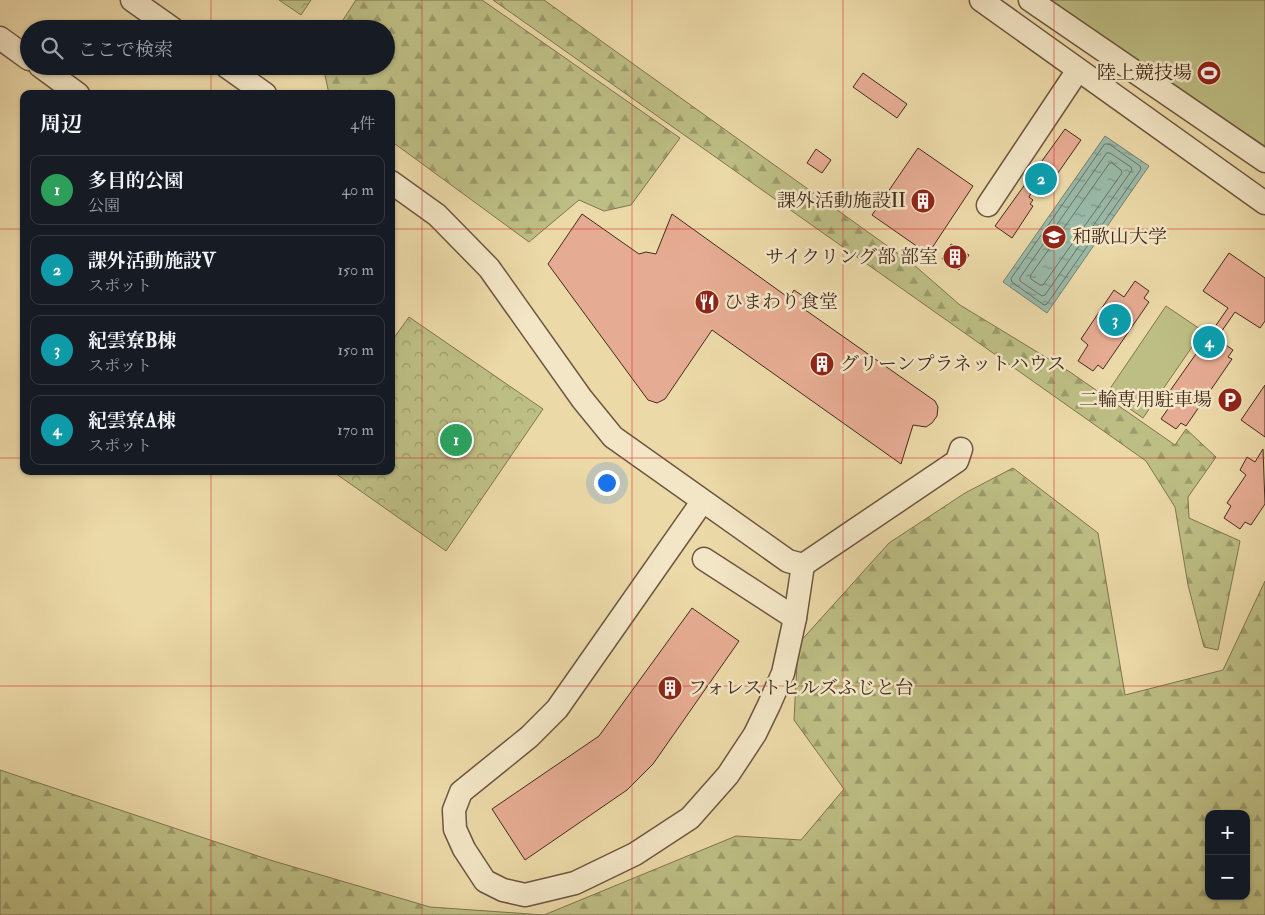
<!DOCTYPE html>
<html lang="ja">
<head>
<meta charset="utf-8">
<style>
	body { margin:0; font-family:"IM FELL Double Pica","Noto Serif JP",serif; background:#20242c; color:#f1f3f6 }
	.controls { position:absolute; right:15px; bottom:15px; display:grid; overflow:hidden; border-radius:10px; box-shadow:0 1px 4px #0004 }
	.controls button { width:45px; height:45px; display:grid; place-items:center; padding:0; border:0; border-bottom:1px solid #363941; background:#171b24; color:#f1f3f6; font:25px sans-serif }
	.you { position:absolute; left:606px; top:482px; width:18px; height:18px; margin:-12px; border:4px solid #fff; border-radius:50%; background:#1a73e8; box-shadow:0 0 0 8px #1a73e833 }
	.badge { display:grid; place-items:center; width:32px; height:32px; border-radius:50%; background:#c59692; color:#fff; font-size:16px; font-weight:700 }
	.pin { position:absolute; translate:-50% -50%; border:2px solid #fff; box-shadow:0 1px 5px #0006 }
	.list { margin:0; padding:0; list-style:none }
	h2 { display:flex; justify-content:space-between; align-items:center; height:65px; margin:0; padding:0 20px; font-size:21px }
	h2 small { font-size:16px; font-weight:400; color:#9ea1a6 }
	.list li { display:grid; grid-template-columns:32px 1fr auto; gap:15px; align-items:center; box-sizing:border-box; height:70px; margin:0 10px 10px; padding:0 10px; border:1px solid #363941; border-radius:10px }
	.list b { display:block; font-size:19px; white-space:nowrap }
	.list p { margin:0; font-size:16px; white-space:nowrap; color:#9ea1a6 }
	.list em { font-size:16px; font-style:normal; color:#9ea1a6 }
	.icon { flex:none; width:28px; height:28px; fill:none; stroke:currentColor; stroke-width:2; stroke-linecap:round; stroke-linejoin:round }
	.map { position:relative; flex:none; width:1265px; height:915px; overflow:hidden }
	.search { position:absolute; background:#171b24; box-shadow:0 1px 4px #0004; left:20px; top:20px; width:375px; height:55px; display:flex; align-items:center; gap:12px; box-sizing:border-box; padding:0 18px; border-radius:28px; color:#9ea1a6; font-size:19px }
	.panel { position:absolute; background:#171b24; box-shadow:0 1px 4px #0004; left:20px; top:90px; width:375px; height:385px; border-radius:10px }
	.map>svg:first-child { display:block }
</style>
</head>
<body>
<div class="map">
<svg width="1265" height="915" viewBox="0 0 1265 915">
	<defs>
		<pattern id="forest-firs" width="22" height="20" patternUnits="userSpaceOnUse" patternTransform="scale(1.25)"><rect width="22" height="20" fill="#bdbe84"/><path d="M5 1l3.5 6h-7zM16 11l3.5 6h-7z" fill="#9b9b6b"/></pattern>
		<pattern id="park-crowns" width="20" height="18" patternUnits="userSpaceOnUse" patternTransform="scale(1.25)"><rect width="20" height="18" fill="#bdbe84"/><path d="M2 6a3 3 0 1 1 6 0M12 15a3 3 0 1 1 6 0" fill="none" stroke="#9b9b6b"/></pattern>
		<pattern id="water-ripples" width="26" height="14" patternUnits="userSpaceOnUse" patternTransform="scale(1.25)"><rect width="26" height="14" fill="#99baa9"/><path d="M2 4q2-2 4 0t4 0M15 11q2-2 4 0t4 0" fill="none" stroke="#7e9789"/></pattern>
	</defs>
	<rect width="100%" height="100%" fill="#ecd9a8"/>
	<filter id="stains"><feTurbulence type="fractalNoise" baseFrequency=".004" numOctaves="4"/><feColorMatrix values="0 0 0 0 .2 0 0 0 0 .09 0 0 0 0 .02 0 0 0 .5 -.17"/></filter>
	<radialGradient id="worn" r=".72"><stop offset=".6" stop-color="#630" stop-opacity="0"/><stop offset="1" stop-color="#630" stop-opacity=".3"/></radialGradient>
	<g fill="#bdbe84" stroke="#807450">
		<polygon points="1042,0 1265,0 1265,146"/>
		<polygon points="1166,306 1203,331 1143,418 1107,393"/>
	</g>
	<g fill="url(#forest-firs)" stroke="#807450" fill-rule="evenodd">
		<polygon points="356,0 482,0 680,138 631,205 604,211 579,200 529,242 391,141 391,94 329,94 323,66 386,66 386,29 337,29"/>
		<polygon points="493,0 544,0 914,265 960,305 1070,372 1175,445 1186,429 1216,457 1188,497 1189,518 1240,541 1218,650 1204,647 1188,585 1175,507 1146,461"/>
		<path d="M1013,468L1098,533L1125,695L1223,670L1265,581V915H0V770L270,860L430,907L544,915L736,836L801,840L844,789L794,720L798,644L889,543L965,493ZM1209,814H1246V896H1209Z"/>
	</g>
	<g fill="url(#park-crowns)" stroke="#807450">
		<polygon points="279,0 311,0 301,15"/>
		<polygon points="409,317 543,409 446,551 332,471 391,471 391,342"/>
	</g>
	<polygon fill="url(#water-ripples)" stroke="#778171" points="1105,136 1149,166 1047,313 1003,282"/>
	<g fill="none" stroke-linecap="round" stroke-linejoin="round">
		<g stroke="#6e7263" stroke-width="1">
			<polygon points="1105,144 1109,144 1140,166 1141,169 1047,304 1044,305 1012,282 1011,279"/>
			<polygon points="1107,153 1110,153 1131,167 1132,170 1045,295 1042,296 1020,281 1020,278"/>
			<polygon points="1112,163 1121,170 1122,173 1043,285 1040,285 1031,279 1030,276 1109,164"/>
		</g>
	</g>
	<g fill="#e6ac93" stroke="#442b1d">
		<polygon points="863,73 907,104 897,118 853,87"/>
		<polygon points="1065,129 1081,140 1046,190 1041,187 1037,193 1033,190 1029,197 1033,200 1030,204 1033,206 1012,238 995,226"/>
		<polygon points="918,148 973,186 928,254 872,215"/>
		<polygon points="816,149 831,160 822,173 807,163"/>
		<polygon points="582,214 639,254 646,252 656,254 672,214 789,298 794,290 810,301 804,309 935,401 938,407 937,416 932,423 926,427 913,425 901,464 712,330 665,399 657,403 648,400 548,264"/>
		<polygon points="951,244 969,255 959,270 942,259"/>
		<polygon points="1229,253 1265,278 1265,321 1260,328 1235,312 1212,345 1215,347 1220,341 1233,350 1228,357 1232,359 1186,426 1181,423 1176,429 1161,419 1172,403 1165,398 1198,351 1204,354 1208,348 1203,344 1228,308 1203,291"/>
		<polygon points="1135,281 1149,291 1144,298 1149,302 1103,369 1098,365 1093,371 1078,361 1088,345 1081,339 1114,290 1124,297"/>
		<polygon points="1265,385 1265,437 1241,420"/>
		<polygon points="1263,449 1265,504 1251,525 1245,522 1240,529 1224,518 1231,506 1227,503 1246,475 1240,470 1247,457 1255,462"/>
		<polygon points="692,608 739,641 653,764 627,790 525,860 492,809 599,736"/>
	</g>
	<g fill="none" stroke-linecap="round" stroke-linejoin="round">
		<defs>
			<g id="minor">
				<polyline points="132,0 173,29"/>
				<polyline points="981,0 1265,203"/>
				<polyline points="1030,0 1265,161"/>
				<polyline points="0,38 29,59"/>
				<polyline points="40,66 78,94"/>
				<polyline points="226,66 265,94"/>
				<polyline points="391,182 437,215 489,268 582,399 613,437 788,561 803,565 957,461 961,449"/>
				<polyline points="988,205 1078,70"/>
				<polyline points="702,502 557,709 529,737 461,792 454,810 455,829 464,849 485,881 503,890 525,895 575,883 635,854 690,818 728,775 755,734 769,705 783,673 795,618 803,565"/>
				<polyline points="704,559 795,618"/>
			</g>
		</defs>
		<use href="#minor" stroke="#6e5640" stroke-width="25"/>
		<use href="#minor" stroke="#f3e6c6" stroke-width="22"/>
	</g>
	<path fill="none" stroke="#d62828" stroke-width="1" stroke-opacity="0.55" d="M211,0V29M422,0V915M632,0V915M843,0V915M1054,0V915M211,66V94M0,229H24M391,229H1265M0,458H24M391,458H1265M211,471V915M0,686H1265"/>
	<defs>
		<symbol id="stadium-disc" viewBox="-11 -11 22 22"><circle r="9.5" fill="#8f2418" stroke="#f3e6c6"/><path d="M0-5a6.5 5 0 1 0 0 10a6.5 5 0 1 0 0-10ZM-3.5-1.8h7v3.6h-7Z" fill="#fff"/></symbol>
		<symbol id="building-disc" viewBox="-11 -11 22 22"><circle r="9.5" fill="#8f2418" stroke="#f3e6c6"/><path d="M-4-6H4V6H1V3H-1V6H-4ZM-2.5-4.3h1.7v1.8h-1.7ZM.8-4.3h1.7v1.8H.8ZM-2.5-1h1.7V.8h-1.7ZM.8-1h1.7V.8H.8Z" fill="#fff"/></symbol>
		<symbol id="university-disc" viewBox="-11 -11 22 22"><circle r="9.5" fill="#8f2418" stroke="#f3e6c6"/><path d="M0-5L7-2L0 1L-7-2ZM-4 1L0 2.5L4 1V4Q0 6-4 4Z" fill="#fff"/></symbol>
		<symbol id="restaurant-disc" viewBox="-11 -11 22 22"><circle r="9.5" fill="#8f2418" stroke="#f3e6c6"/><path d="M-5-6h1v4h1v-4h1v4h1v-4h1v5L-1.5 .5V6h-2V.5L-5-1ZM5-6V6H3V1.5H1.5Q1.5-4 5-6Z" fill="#fff"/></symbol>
		<symbol id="parking-disc" viewBox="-11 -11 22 22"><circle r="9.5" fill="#8f2418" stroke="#f3e6c6"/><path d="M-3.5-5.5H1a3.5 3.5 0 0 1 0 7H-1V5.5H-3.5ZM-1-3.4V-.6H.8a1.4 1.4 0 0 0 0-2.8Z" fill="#fff"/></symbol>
	</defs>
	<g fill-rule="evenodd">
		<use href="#stadium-disc" x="1195" y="59" width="28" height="28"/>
		<use href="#building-disc" x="909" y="187" width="28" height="28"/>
		<use href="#university-disc" x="1040" y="223" width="28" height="28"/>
		<use href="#building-disc" x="941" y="243" width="28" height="28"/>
		<use href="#restaurant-disc" x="693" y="288" width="28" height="28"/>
		<use href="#building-disc" x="808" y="350" width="28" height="28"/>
		<use href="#parking-disc" x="1216" y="386" width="28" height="28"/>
		<use href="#building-disc" x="656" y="674" width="28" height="28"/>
	</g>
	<g text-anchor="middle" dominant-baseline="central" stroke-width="5" stroke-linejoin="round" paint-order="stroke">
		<g font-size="19" fill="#442b1d" stroke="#f3e6c6" text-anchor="end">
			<text x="1192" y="73">陸上競技場</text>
			<text x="906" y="201">課外活動施設II</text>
			<text x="1072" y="237" text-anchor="start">和歌山大学</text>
			<text x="938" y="257">サイクリング部 部室</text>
			<text x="724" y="302" text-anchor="start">ひまわり食堂</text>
			<text x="840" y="364" text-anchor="start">グリーンプラネットハウス</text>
			<text x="1212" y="400">二輪専用駐車場</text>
			<text x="688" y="688" text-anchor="start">フォレストヒルズふじと台</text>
		</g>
	</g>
	<rect width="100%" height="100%" filter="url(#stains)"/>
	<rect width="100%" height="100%" fill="url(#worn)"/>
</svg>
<div class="controls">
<button>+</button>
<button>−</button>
</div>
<div class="you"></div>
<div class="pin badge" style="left:456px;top:440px;background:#2e9e5b">1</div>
<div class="pin badge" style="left:1041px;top:179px;background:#0f9aa8">2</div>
<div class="pin badge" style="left:1115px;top:320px;background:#0f9aa8">3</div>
<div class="pin badge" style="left:1209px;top:342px;background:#0f9aa8">4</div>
<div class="search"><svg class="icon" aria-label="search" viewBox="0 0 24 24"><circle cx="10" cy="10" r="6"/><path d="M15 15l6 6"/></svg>ここで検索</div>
<section class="panel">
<h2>周辺<small>4件</small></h2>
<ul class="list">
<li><span class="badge" style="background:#2e9e5b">1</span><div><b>多目的公園</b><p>公園</p></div><em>40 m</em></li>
<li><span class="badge" style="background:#0f9aa8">2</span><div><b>課外活動施設V</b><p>スポット</p></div><em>150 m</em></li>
<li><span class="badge" style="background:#0f9aa8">3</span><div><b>紀雲寮B棟</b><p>スポット</p></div><em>150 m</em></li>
<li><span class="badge" style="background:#0f9aa8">4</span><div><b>紀雲寮A棟</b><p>スポット</p></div><em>170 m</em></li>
</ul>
</section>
</div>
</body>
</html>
